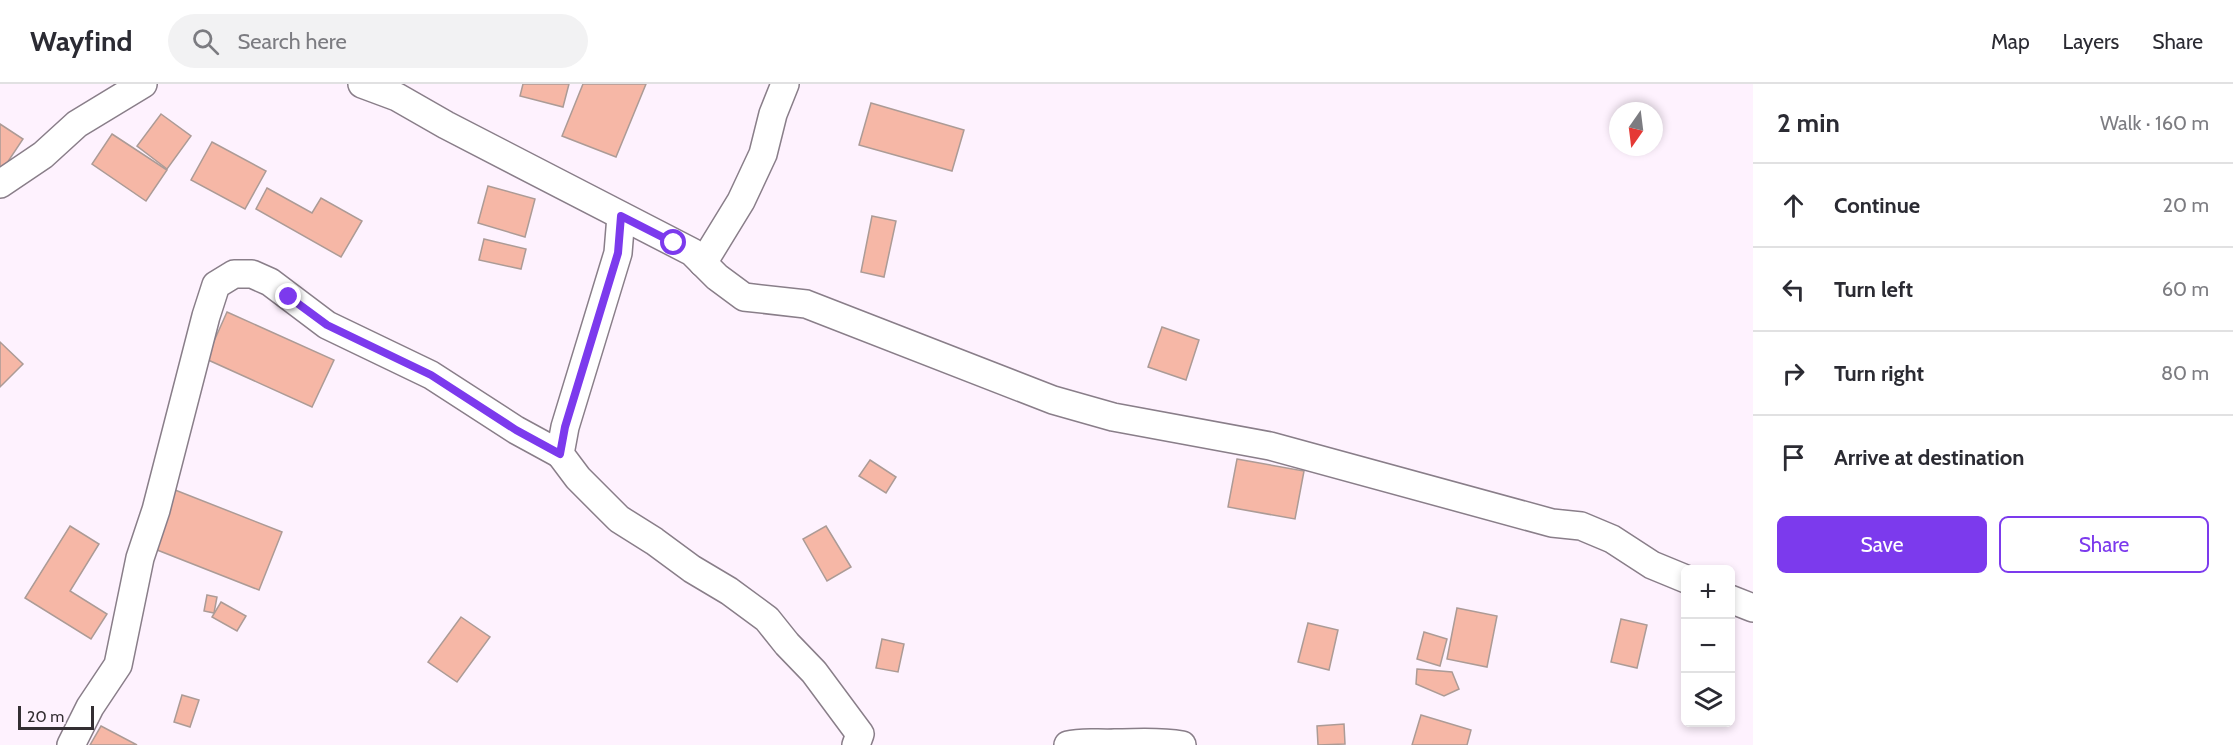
<!DOCTYPE html>
<html lang="en">
<head>
<meta charset="utf-8">
<style>
	body { margin:0; font-family:Cabin,sans-serif; background:#f2f2f3; color:#2b2b33 }
	.controls { position:absolute; right:18px; bottom:18px; display:grid; overflow:hidden; border-radius:9px; box-shadow:0 3px 9px #0003 }
	.controls button { width:54px; height:54px; display:grid; place-items:center; padding:0; border:0; border-bottom:2px solid #e1e1e2; background:#fff; color:#2b2b33; font:30px sans-serif }
	.compass { position:absolute; left:1609px; top:18px; width:54px; height:54px; border-radius:50%; background:#fff; box-shadow:0 3px 9px #0003; rotate:194deg }
	.scale { position:absolute; left:18px; bottom:15px; width:76px; box-sizing:border-box; padding-left:6px; border:3px solid #332e32; border-top:0; font-size:16px; line-height:21px; white-space:nowrap; color:#332e32; -webkit-text-stroke:4px #fef2fe; paint-order:stroke }
	.stop { position:absolute; width:18px; height:18px; margin:-14px; border:4px solid #7c3aed; border-radius:50%; background:#fff }
	.stop.end { background:#7c3aed; border-color:#fff; box-shadow:0 2px 6px #0008 }
	.list { margin:0; padding:0; list-style:none }
	h2 { display:flex; justify-content:space-between; align-items:center; height:78px; margin:0; padding:0 24px; font-size:26px }
	h2 small { font-size:20px; font-weight:400; color:#7c7c81 }
	.list li { display:grid; grid-template-columns:39px 1fr auto; gap:18px; align-items:center; box-sizing:border-box; height:84px; padding:0 24px; border-top:2px solid #e1e1e2 }
	.list b { display:block; font-size:22px; white-space:nowrap }
	.list em { font-size:20px; font-style:normal; color:#7c7c81 }
	.actions { display:flex; gap:12px; padding:18px 24px }
	.actions a { flex:1; padding:14px 0; border:2px solid #7c3aed; border-radius:9px; text-align:center; font-size:21px; color:#7c3aed }
	.actions .main { background:#7c3aed; color:#fff }
	.icon { flex:none; width:33px; height:33px; fill:none; stroke:currentColor; stroke-width:2; stroke-linecap:round; stroke-linejoin:round }
	.map { position:relative; flex:none; width:1753px; height:661px; overflow:hidden }
	header { display:flex; align-items:center; gap:36px; box-sizing:border-box; height:84px; padding:0 30px; background:#fff; border-bottom:2px solid #e1e1e2 }
	header strong { font-size:28px }
	nav { display:flex; gap:33px; margin-inline-start:auto; font-size:21px }
	.search { width:420px; height:54px; background:#f2f2f3; display:flex; align-items:center; gap:15px; box-sizing:border-box; padding:0 21px; border-radius:33px; color:#7c7c81; font-size:22px }
	main { display:flex }
	aside { flex:1; background:#fff }
	.map>svg:first-child { display:block }
</style>
</head>
<body>
<header>
<strong>Wayfind</strong>
<div class="search"><svg class="icon" aria-label="search" viewBox="0 0 24 24"><circle cx="10" cy="10" r="6"/><path d="M15 15l6 6"/></svg>Search here</div>
<nav><a>Map</a><a>Layers</a><a>Share</a></nav>
</header>
<main>
<div class="map">
<svg width="1753" height="661" viewBox="0 0 1753 661">
	<rect width="100%" height="100%" fill="#fef2fe"/>
	<g fill="#f6b7a6" stroke="#ac9b96" stroke-width="1.5">
		<polygon points="523,0 569,0 563,23 520,12"/>
		<polygon points="583,0 646,0 616,73 562,52"/>
		<polygon points="871,19 964,46 952,87 859,61"/>
		<polygon points="161,30 191,52 167,85 137,62"/>
		<polygon points="0,40 23,55 1,88 0,88"/>
		<polygon points="112,50 167,86 146,117 92,80"/>
		<polygon points="212,58 266,87 245,125 191,96"/>
		<polygon points="488,102 535,115 525,153 478,139"/>
		<polygon points="267,104 312,129 321,114 362,137 341,173 256,125"/>
		<polygon points="872,132 896,137 884,193 861,188"/>
		<polygon points="484,155 526,165 521,185 479,176"/>
		<polygon points="227,228 334,276 312,323 206,275"/>
		<polygon points="1162,243 1199,256 1186,296 1148,283"/>
		<polygon points="0,258 23,280 0,303"/>
		<polygon points="1237,375 1304,387 1295,435 1228,423"/>
		<polygon points="870,376 896,393 886,409 859,392"/>
		<polygon points="170,404 282,448 259,506 147,462"/>
		<polygon points="70,442 99,460 70,507 107,530 91,555 25,514"/>
		<polygon points="826,442 851,483 827,497 803,455"/>
		<polygon points="207,511 217,513 214,529 204,527"/>
		<polygon points="221,518 246,532 237,547 212,533"/>
		<polygon points="1457,524 1497,532 1487,583 1447,575"/>
		<polygon points="461,533 490,553 457,598 428,578"/>
		<polygon points="1621,535 1647,541 1637,584 1611,578"/>
		<polygon points="1308,539 1338,546 1329,586 1298,578"/>
		<polygon points="1424,548 1447,555 1440,582 1417,575"/>
		<polygon points="882,555 904,560 898,588 876,584"/>
		<polygon points="1417,585 1452,588 1459,605 1444,612 1416,600"/>
		<polygon points="182,611 199,616 190,643 174,638"/>
		<polygon points="1421,631 1471,646 1467,661 1412,661"/>
		<polygon points="1344,640 1345,660 1318,661 1317,642"/>
		<polygon points="101,642 137,661 90,661"/>
	</g>
	<g fill="none" stroke-linecap="round" stroke-linejoin="round">
		<defs>
			<g id="minor">
				<polyline points="362,0 397,13 446,41 692,168 717,193 744,213 806,220 1053,316 1113,333 1270,362 1552,439 1581,442 1612,455 1652,481 1686,495"/>
				<polyline points="0,100 43,71 77,40 143,0"/>
				<polyline points="621,132 618,169 565,343 560,370 578,394 619,435 654,457 692,485 729,507 767,535 787,560 814,588 860,650 856,661"/>
				<polyline points="703,179 741,117 763,70 773,30 785,0"/>
				<polyline points="1730,515 1753,524"/>
				<polyline points="71,661 90,623 118,581 140,474 156,426 206,232 216,201 234,190 252,190 270,198 327,241 431,291 516,346 560,370"/>
				<path d="M1068,661C1083,657 1099,660 1115,659C1139,659 1159,657 1182,661"/>
			</g>
		</defs>
		<use href="#minor" stroke="#897e89" stroke-width="30"/>
		<use href="#minor" stroke="#fff" stroke-width="27"/>
	</g>
	<g fill="none" stroke-linecap="round" stroke-linejoin="round">
		<polyline stroke="#7c3aed" stroke-width="8" points="289,213 327,241 431,291 516,346 560,370 565,343 618,169 621,132 674,159"/>
	</g>
</svg>
<div class="controls">
<button>+</button>
<button>−</button>
<button><svg class="icon" aria-label="layers" viewBox="0 0 24 24"><path d="M12 4l9 5-9 5-9-5zM3 14l9 5 9-5"/></svg></button>
</div>
<svg class="compass" viewBox="-18 -18 36 36"><path d="M0-13l5 13h-10z" fill="#e53935"/><path d="M0 13l5-13h-10z" fill="#7c7c81"/></svg>
<div class="scale">20 m</div>
<div class="stop" style="left:674px;top:159px"></div>
<div class="stop end" style="left:289px;top:213px"></div>
</div>
<aside>
<h2>2 min<small>Walk · 160 m</small></h2>
<ul class="list">
<li><svg class="icon" aria-label="ahead" viewBox="0 0 24 24"><path d="M12 20V5M6 11l6-6 6 6"/></svg><div><b>Continue</b></div><em>20 m</em></li>
<li><svg class="icon" aria-label="left" viewBox="0 0 24 24"><path d="M17 20v-9H6M10 6l-5 5 5 5"/></svg><div><b>Turn left</b></div><em>60 m</em></li>
<li><svg class="icon" aria-label="right" viewBox="0 0 24 24"><path d="M7 20v-9h11M14 6l5 5-5 5"/></svg><div><b>Turn right</b></div><em>80 m</em></li>
<li><svg class="icon" aria-label="arrive" viewBox="0 0 24 24"><path d="M6 21V4h12l-3 4 3 4H6"/></svg><div><b>Arrive at destination</b></div></li>
</ul>
<div class="actions"><a class="main">Save</a><a>Share</a></div>
</aside>
</main>
</body>
</html>
